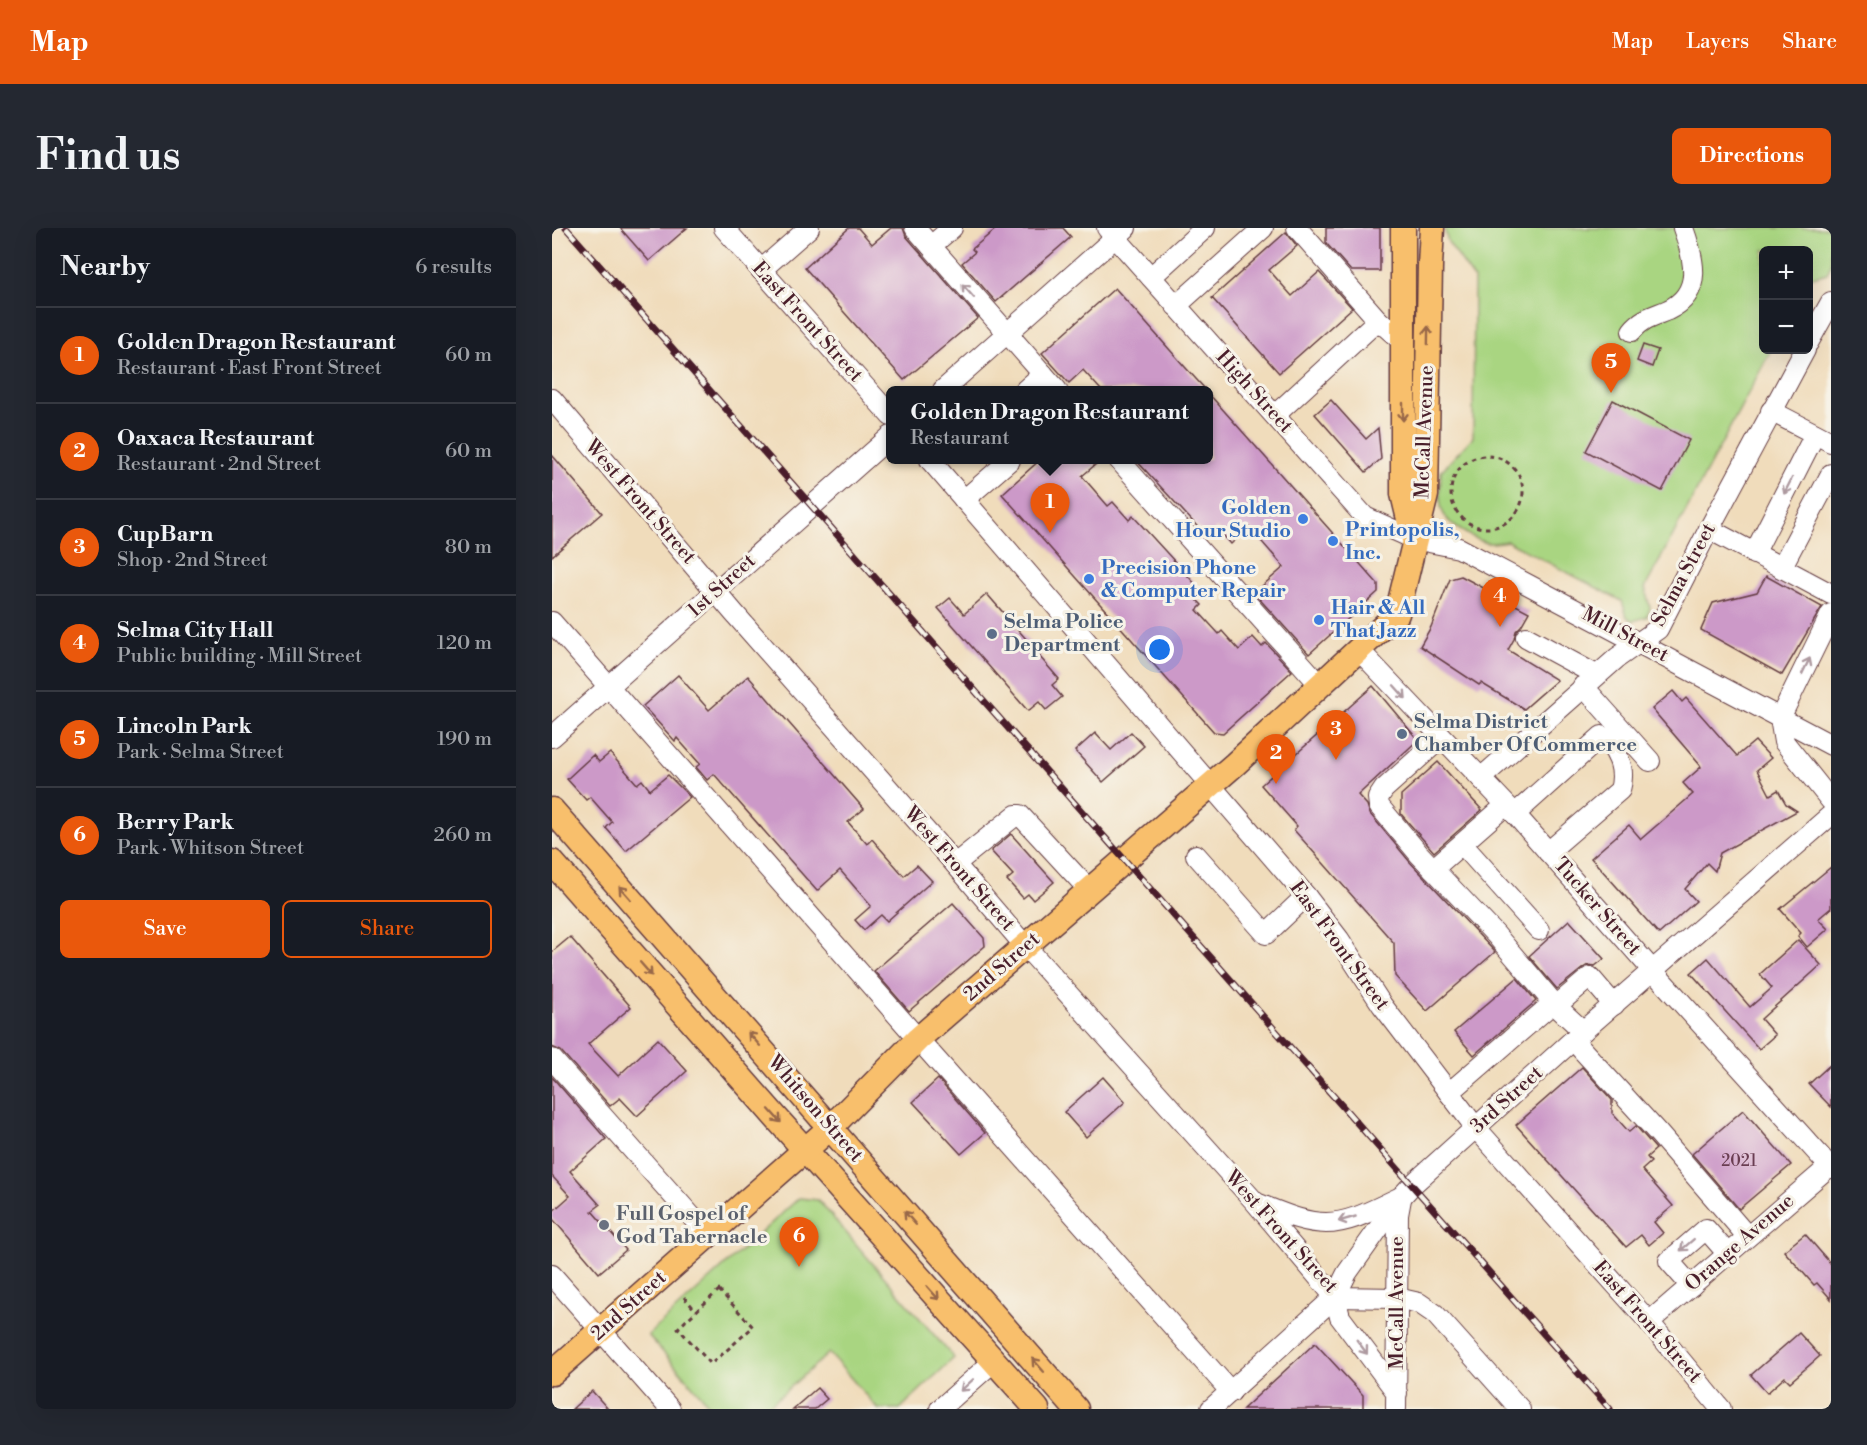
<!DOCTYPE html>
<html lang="en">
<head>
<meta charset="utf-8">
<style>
	body { margin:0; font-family:"Libre Bodoni",serif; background:#242831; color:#f1f3f6 }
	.controls { position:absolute; right:18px; top:18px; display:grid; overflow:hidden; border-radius:9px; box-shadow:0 6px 24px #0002 }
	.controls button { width:54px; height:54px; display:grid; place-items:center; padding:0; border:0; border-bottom:2px solid #363941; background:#171b24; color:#f1f3f6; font:30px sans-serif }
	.you { position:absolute; left:608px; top:422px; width:21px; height:21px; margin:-15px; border:4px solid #fff; border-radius:50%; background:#1a73e8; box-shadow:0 0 0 9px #1a73e833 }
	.badge { display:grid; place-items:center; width:39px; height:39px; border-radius:50%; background:#ea580c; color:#fff; font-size:20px; font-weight:700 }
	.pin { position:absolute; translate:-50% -50px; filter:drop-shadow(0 2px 3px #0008) }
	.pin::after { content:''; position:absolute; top:32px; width:21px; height:18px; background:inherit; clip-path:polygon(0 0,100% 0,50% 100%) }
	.popup { position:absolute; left:334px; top:158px; width:327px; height:78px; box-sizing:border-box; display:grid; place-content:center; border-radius:9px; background:#171b24; filter:drop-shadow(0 2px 4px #0005); font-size:20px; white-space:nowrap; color:#9ea1a6 }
	.popup b { font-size:22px; color:#f1f3f6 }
	.popup::after { content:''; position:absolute; left:50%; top:100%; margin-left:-12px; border:12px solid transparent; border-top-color:#171b24 }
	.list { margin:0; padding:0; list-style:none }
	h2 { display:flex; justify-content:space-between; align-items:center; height:78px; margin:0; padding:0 24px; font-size:26px }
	h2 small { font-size:20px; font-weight:400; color:#9ea1a6 }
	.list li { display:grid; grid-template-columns:39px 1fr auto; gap:18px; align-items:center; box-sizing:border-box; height:96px; padding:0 24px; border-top:2px solid #363941 }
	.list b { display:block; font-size:22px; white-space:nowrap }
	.list p { margin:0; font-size:20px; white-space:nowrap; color:#9ea1a6 }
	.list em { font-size:20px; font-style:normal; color:#9ea1a6 }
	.actions { display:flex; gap:12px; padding:18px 24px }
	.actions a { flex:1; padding:14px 0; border:2px solid #ea580c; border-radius:9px; text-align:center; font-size:21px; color:#ea580c }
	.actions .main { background:#ea580c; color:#fff }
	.map { position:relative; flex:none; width:1279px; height:1181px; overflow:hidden; border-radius:9px }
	header { display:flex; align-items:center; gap:36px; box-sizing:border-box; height:84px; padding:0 30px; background:#ea580c; color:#fff }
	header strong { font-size:28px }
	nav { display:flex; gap:33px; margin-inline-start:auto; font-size:21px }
	.intro { display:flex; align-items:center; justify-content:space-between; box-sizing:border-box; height:144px; padding:0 36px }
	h1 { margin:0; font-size:42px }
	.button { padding:15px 27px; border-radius:9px; background:#ea580c; color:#fff; font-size:21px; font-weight:700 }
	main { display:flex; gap:36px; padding:0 36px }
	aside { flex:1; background:#171b24; border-radius:9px; box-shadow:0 6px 24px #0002 }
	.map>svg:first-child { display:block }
</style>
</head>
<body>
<header>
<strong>Map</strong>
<nav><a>Map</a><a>Layers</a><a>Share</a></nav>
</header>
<div class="intro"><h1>Find us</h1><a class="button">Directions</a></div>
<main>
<aside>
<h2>Nearby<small>6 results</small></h2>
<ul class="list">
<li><span class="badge">1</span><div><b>Golden Dragon Restaurant</b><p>Restaurant · East Front Street</p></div><em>60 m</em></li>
<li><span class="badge">2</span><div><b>Oaxaca Restaurant</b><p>Restaurant · 2nd Street</p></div><em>60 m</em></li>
<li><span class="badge">3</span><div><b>CupBarn</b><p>Shop · 2nd Street</p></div><em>80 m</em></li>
<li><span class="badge">4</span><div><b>Selma City Hall</b><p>Public building · Mill Street</p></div><em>120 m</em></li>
<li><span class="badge">5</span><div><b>Lincoln Park</b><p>Park · Selma Street</p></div><em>190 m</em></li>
<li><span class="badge">6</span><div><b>Berry Park</b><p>Park · Whitson Street</p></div><em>260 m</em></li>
</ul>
<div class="actions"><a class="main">Save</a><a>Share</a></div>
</aside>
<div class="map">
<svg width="1279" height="1181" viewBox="0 0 1279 1181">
	<rect width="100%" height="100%" fill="#f7f3e8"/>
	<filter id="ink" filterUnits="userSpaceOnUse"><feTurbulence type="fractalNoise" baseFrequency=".0167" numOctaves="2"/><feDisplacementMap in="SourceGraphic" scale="12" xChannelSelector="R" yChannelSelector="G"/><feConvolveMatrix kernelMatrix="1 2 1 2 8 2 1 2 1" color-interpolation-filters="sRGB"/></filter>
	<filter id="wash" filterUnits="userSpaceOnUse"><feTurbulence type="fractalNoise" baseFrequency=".008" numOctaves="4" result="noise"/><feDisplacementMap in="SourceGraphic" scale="24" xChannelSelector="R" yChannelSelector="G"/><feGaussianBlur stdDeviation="1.35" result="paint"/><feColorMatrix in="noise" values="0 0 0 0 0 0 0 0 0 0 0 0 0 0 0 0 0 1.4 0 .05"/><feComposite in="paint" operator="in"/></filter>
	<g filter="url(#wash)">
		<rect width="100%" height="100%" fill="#f0dcbb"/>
		<g fill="#a9d581" stroke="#7a7a56" stroke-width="1.5">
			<path d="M892,0H1279V37L1275,45L1257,50L1256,22H1212V122H1219L1093,360L1098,380L1095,389L1081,393L1075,389L1070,373L955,313C934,317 934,316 915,306C883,289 888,277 889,243L921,209L922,51L896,14Z"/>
			<polygon points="247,970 266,972 402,1130 348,1181 326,1181 277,1125 213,1181 161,1181 96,1107"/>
		</g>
		<g id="blocks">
			<g fill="#cc99c8">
				<polygon points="68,0 135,0 97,33"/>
				<polygon points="297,0 306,0 320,16 339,0 351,0 354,8 426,90 352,152 253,40"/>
				<polygon points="445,0 511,0 519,9 444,74 410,35 423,24 420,21"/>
				<polygon points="774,0 828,0 828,43 799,43 774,15"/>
				<polygon points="734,4 745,18 717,42 740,68 767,44 800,80 727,145 660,70"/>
				<polygon points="563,60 633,139 654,162 549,162 531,142 517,155 490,125"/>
				<polygon points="1091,117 1106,122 1100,139 1085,133"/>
				<polygon points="657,166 826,356 826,364 757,426 702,365 732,339 697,299 679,316 665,300 655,309 583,231 657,231"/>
				<polygon points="779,172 814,211 826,200 829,231 814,244 763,186"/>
				<polygon points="1061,172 1137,212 1110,263 1034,223"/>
				<polygon points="0,227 50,285 0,328"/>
				<polygon points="489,231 550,231 530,248 556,278 561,274 577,292 581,288 646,359 639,366 650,377 645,382 667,406 670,403 687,422 701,409 710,419 714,415 740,443 671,505 662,504 450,266"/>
				<polygon points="909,348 977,384 969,398 964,403 962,411 956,422 1005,452 972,481 929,455 927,457 868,418 879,399 898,351"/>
				<polygon points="1214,348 1270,379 1230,447 1149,402 1161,375 1205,364"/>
				<polygon points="435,366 488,427 487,428 507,451 500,457 510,469 494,482 487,474 476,483 386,380 398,370 412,386"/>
				<polygon points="126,447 157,482 196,448 312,581 296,594 315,616 320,611 352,648 365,637 380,653 335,693 329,687 312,702 303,692 319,678 288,642 265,663 162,546 155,552 144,539 148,536 125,510 123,513 91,478"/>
				<polygon points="821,458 866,512 806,567 815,577 818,586 858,634 943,724 875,783 843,748 842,715 742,602 745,598 709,557"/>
				<polygon points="1121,463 1130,474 1134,470 1185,528 1203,513 1219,530 1205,542 1218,567 1226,562 1234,576 1245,583 1168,625 1163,643 1155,635 1133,661 1144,673 1107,706 1039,630 1077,597 1089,611 1141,566 1131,555 1149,539 1148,537 1100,481"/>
				<polygon points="579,504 592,518 551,554 523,523 543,505 559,522"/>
				<polygon points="58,525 85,556 90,552 98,562 116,547 138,569 74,623 54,600 60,594 38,569 34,572 15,551 41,527 47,534"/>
				<polygon points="886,534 930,582 882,624 849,586 849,567"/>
				<polygon points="459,606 502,654 481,672 476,666 471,670 455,652 461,647 439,623"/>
				<polygon points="1279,639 1279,680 1266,691 1276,701 1255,719 1246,708 1249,705 1228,681"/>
				<polygon points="401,675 432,710 433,718 357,783 322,743"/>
				<polygon points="1017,692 1052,731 1043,738 1036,737 1031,740 1005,761 977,728"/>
				<polygon points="18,709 79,779 36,816 66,848 106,811 135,843 85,888 68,870 58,878 9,823 0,819 0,724"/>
				<polygon points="1246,712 1269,737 1209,791 1223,807 1207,821 1139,745 1156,730 1198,779 1220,760 1208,746"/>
				<polygon points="965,750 984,773 922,827 902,804"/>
				<polygon points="1279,836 1279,879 1257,856"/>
				<polygon points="1030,839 1060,872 1060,885 1077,904 1084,898 1104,921 1095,929 1099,934 1090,942 1121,978 1102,994 1111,1005 1097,1017 1089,1007 1074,1019 964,897"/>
				<polygon points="0,849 54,911 18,943 48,977 40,983 74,1022 47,1045 0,990 0,984 18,968 0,948"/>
				<polygon points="551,849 573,874 534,909 512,884"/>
				<polygon points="386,851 433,905 409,926 361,874"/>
				<polygon points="1191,882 1239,937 1187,981 1140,926"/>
				<polygon points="1253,1006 1279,1036 1279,1071 1265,1055 1262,1057 1232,1023"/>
				<polygon points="1247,1105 1268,1128 1238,1154 1233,1149 1215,1165 1199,1147"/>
				<polygon points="763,1115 811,1167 811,1181 691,1181"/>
				<polygon points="265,1160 275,1171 263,1181 241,1181"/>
				<polygon points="40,1163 56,1181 20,1181"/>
			</g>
		</g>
	</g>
	<g filter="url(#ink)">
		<use href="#blocks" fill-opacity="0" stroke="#633b41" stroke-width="1.5"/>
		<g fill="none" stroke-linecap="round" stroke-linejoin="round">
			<defs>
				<g id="minor">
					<polyline points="172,0 339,188"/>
					<polyline points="363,0 505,162"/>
					<polyline points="555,0 813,289 862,311 907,320 1279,517"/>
					<polyline points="745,0 826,92 851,114"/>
					<polyline points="379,18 400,0"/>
					<polyline points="209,42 257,0"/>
					<polyline points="599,49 653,0"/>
					<polyline points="624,78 711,0"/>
					<path d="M1080,103C1090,90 1102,88 1116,82C1152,65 1142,30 1131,0"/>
					<polyline points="1256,115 1279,74"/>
					<polyline points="391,162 574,0"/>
					<polyline points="473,162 491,146"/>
					<polyline points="0,171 182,385 403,636 474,719 703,974 783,1069 845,1070 867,1075 883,1086 968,1181"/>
					<polyline points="1219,183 1279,214"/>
					<polyline points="723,187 826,92"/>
					<polyline points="378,232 754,668 787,711 830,777 924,900 1097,1094 1169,1181"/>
					<polyline points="567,232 769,458"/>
					<polyline points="412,272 458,232"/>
					<polyline points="1157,301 1279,366"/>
					<polyline points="1202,326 1263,206"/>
					<polyline points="1229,340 1279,246"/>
					<polyline points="1279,386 1228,490 1232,514 1279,573"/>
					<polyline points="0,394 366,811 679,1164"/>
					<polyline points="974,409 1044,447"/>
					<polyline points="807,422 963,586 1101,743 1279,940"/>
					<polyline points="1031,458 1098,533"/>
					<polyline points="0,509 339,208"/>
					<polyline points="889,510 832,561 826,570 827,578 867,626 944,707 1004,778 1031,803"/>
					<polyline points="929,550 1065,430 1106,401 1157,301 1253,122"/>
					<path d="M963,586L1050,508C1066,523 1074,541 1068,562L996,624"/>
					<polyline points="910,616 987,702"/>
					<polyline points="644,627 714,706 754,668"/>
					<polyline points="403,636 464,587 468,587 538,663"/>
					<polyline points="881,641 954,577"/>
					<polyline points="1004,778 1038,749 1062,777"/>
					<polyline points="1021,812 1107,906 1195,1008"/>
					<polyline points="0,831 156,1007"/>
					<polyline points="897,865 1001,775"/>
					<path d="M707,976C728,984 751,995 774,995C800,995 826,979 849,969"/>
					<polyline points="0,1047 118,1181"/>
					<polyline points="1139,1058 1117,1033 1154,1001 1175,1025"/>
					<polyline points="783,1069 788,1089 845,1165"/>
					<polyline points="1097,1094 1279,937"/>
					<polyline points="388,1181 442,1133"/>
					<polyline points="659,1181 783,1069 795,1045 849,969 860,957 1031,803 1279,587"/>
					<polyline points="844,1181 846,987 849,971"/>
				</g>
				<g id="major">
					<polyline points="851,0 851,266 861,308"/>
					<polyline points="0,582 524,1181"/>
					<polyline points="0,634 227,893 485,1181"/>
					<polyline points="0,1145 279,899 366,811 683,536 845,386 874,267 878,38 880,0"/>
				</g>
			</defs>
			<use href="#minor" stroke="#633b41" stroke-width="22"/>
			<use href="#major" stroke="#633b41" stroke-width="27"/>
			<g stroke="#633b41" stroke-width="3" stroke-dasharray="4.5 4.5" stroke-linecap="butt">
				<circle cx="935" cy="264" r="36"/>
				<polygon points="167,1062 201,1099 159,1136 126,1100"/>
				<polyline points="132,1069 144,1083"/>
			</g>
			<use href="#minor" stroke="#fff" stroke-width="20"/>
			<use href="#major" stroke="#f8bf6c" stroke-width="24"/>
			<defs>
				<polyline id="rail" points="14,0 1058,1181"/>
			</defs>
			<use href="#rail" stroke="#4a1f2b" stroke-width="7"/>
			<use href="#rail" stroke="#f7f3e8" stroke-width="4.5" stroke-dasharray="14" stroke-linecap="butt"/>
		</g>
		<defs><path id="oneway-shaft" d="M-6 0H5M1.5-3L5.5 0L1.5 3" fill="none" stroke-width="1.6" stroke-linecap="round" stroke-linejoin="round" transform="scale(1.5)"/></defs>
		<g stroke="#ae9aa0">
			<use href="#oneway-shaft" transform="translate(416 63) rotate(-131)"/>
			<use href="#oneway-shaft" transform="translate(1236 258) rotate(117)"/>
			<use href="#oneway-shaft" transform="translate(1254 438) rotate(-64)"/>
			<use href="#oneway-shaft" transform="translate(848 464) rotate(48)"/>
			<use href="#oneway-shaft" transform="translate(795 991) rotate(164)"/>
			<use href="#oneway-shaft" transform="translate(1135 1017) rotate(139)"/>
			<use href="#oneway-shaft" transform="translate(810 1119) rotate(54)"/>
			<use href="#oneway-shaft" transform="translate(415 1157) rotate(138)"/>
		</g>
		<g stroke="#986748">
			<use href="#oneway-shaft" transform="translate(876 107) rotate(-89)"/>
			<use href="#oneway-shaft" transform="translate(851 184) rotate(90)"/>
			<use href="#oneway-shaft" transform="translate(73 665) rotate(-131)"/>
			<use href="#oneway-shaft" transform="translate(94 741) rotate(49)"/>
			<use href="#oneway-shaft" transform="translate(202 811) rotate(-131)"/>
			<use href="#oneway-shaft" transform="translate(223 888) rotate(48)"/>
			<use href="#oneway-shaft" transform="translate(358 990) rotate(-131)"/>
			<use href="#oneway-shaft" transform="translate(381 1065) rotate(48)"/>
			<use href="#oneway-shaft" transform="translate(486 1137) rotate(-131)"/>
		</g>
	</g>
	<g fill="#3f7fe0" stroke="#f7f3e8" stroke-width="2">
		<circle cx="751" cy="291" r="6"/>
		<circle cx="781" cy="313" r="6"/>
		<circle cx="537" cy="351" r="6"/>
		<circle cx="767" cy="392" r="6"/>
	</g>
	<g fill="#5c6f8a" stroke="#f7f3e8" stroke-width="2">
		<circle cx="440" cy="406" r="6"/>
		<circle cx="850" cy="506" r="6"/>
	</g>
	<circle fill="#6b7280" stroke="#f7f3e8" stroke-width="2" cx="52" cy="997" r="6"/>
	<g text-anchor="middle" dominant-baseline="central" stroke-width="6" stroke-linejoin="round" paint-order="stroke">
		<g font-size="16" fill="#6a3e52">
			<text x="1187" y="933">2021</text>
		</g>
		<g font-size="20" fill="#4a1f2b" stroke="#f7f3e8">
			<text transform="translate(255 94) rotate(48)">East Front Street</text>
			<text transform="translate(702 164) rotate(48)">High Street</text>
			<text transform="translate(873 204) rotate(-88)">McCall Avenue</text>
			<text transform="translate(88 274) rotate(49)">West Front Street</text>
			<text transform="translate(1132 347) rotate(-62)">Selma Street</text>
			<text transform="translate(170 358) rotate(-42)">1st Street</text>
			<text transform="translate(1073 407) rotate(28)">Mill Street</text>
			<text transform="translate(407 641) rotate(49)">West Front Street</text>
			<text transform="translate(1045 679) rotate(49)">Tucker Street</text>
			<text transform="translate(787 718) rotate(54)">East Front Street</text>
			<text transform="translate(450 739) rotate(-41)">2nd Street</text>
			<text transform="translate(955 872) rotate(-42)">3rd Street</text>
			<text transform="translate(263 881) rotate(49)">Whitson Street</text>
			<text transform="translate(729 1004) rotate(48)">West Front Street</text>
			<text transform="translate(1188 1015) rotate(-41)">Orange Avenue</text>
			<text transform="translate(845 1075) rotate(-90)">McCall Avenue</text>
			<text transform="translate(77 1078) rotate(-42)">2nd Street</text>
			<text transform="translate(1095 1094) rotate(49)">East Front Street</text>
		</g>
		<g font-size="20" font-weight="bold" fill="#366cbe" stroke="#f7f3e8" text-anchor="start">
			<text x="739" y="280" text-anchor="end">Golden<tspan x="739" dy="23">Hour Studio</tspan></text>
			<text x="793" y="302">Printopolis,<tspan x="793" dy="23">Inc.</tspan></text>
			<text x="549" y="340">Precision Phone<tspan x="549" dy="23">&amp; Computer Repair</tspan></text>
			<text x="779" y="380">Hair &amp; All<tspan x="779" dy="23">That Jazz</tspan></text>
		</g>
		<g font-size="20" font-weight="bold" fill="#4e5e75" stroke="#f7f3e8" text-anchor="start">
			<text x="452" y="394">Selma Police<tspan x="452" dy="23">Department</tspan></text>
			<text x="862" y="494">Selma District<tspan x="862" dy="23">Chamber Of Commerce</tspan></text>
		</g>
		<g font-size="20" font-weight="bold" fill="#5b616d" stroke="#f7f3e8" text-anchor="start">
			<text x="64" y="986">Full Gospel of<tspan x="64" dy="23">God Tabernacle</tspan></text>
		</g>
	</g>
</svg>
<div class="controls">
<button>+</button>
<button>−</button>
</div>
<div class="you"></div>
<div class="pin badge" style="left:498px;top:305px">1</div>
<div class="popup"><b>Golden Dragon Restaurant</b>Restaurant</div>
<div class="pin badge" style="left:724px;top:556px">2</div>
<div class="pin badge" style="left:784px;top:532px">3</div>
<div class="pin badge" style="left:948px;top:399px">4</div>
<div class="pin badge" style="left:1059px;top:165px">5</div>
<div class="pin badge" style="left:247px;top:1039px">6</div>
</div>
</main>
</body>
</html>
